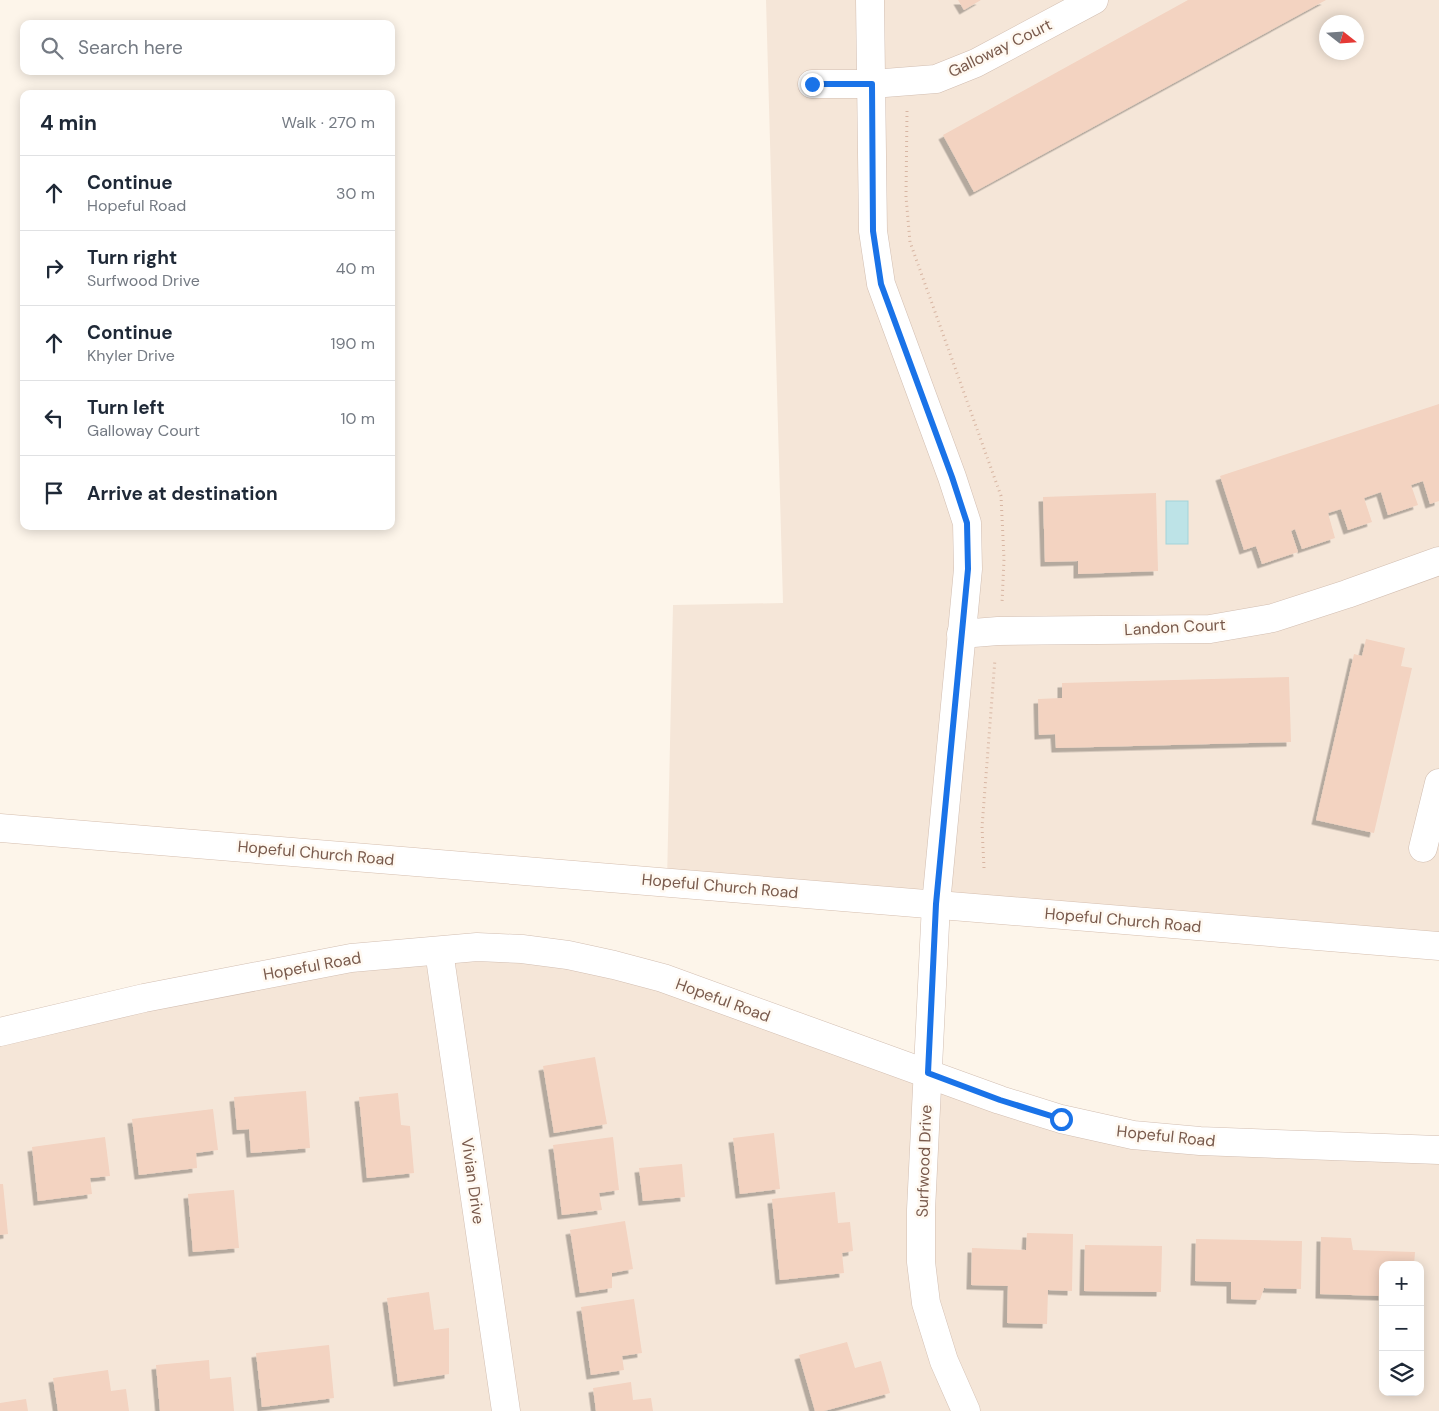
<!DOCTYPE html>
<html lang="en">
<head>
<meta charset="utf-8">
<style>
	body { margin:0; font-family:"DM Sans",sans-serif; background:#f2f2f3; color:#1f2937 }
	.controls { position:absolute; right:15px; bottom:15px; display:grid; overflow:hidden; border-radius:10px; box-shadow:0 2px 12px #0003 }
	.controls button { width:45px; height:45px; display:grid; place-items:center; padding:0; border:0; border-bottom:1px solid #e0e1e3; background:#fff; color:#1f2937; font:25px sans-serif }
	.compass { position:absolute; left:1319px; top:15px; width:45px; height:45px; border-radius:50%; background:#fff; box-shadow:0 2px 12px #0003; rotate:107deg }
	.stop { position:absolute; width:15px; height:15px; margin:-11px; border:4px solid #1a73e8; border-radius:50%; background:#fff }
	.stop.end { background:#1a73e8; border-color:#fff; box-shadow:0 1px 5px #0008 }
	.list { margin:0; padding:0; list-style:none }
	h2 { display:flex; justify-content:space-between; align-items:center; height:65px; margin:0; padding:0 20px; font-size:21px }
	h2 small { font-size:16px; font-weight:400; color:#747a83 }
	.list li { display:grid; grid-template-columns:32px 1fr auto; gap:15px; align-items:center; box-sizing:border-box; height:75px; padding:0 20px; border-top:1px solid #e0e1e3 }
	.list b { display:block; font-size:19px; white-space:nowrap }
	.list p { margin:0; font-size:16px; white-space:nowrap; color:#747a83 }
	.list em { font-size:16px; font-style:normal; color:#747a83 }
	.icon { flex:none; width:28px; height:28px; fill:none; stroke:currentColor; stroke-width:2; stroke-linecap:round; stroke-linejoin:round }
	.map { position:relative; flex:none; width:1439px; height:1411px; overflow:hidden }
	.search { position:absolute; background:#fff; box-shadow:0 2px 12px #0003; left:20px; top:20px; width:375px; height:55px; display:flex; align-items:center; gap:12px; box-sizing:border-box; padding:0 18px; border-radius:10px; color:#747a83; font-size:19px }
	.panel { position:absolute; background:#fff; box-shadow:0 2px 12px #0003; left:20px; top:90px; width:375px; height:440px; border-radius:10px }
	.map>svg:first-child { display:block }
</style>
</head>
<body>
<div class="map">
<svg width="1439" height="1411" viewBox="0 0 1439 1411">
	<defs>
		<filter id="shadow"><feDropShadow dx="-4.5" dy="4.5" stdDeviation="0" flood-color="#0004"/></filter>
	</defs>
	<rect width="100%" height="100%" fill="#fdf5ea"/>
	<g fill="#f5e6d8" fill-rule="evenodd">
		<path d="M766,0H1439V946L667,882L673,605L783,603ZM1326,22H1356V52H1326Z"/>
		<path d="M568,955L1061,1119L1439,1148V1411H0V1032L351,958ZM1383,1265H1420V1392H1383Z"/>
	</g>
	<rect fill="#bde3e7" stroke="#a3d3d9" x="1166" y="501" width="22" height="43"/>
	<g fill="#f3d3c1" filter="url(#shadow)">
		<polygon points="958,0 981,0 964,10"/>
		<polygon points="1188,0 1326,0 974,192 943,135"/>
		<polygon points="1439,404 1439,501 1430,504 1423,481 1411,485 1418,505 1388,515 1381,492 1364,498 1372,522 1348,530 1341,509 1328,513 1335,538 1302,549 1295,529 1291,531 1298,552 1262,564 1256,546 1244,550 1220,476"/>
		<polygon points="1156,493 1158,571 1078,574 1078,561 1045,562 1043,497"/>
		<polygon points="1366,639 1405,648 1401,666 1412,668 1374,833 1316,820 1354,654 1362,656"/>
		<polygon points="1289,677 1291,742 1056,748 1055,734 1039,735 1038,699 1062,698 1062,683"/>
		<polygon points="595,1057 607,1124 554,1133 543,1066"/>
		<polygon points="306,1091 310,1148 251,1153 249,1129 237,1130 234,1097"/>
		<polygon points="398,1093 401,1125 410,1126 414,1173 367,1178 359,1097"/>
		<polygon points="213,1109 218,1150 196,1153 197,1168 139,1175 132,1119"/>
		<polygon points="774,1133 780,1189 740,1194 733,1138"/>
		<polygon points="105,1137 110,1176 90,1178 92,1194 38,1201 32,1147"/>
		<polygon points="613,1137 619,1190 599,1193 602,1210 562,1215 553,1145"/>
		<polygon points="682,1164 685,1197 643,1201 639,1168"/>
		<polygon points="0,1184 3,1184 8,1234 0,1235"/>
		<polygon points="234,1190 239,1248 193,1252 188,1194"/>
		<polygon points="835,1192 838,1223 850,1222 853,1251 842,1253 844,1273 780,1280 772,1199"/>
		<polygon points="625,1221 633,1269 612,1273 612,1288 580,1293 570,1230"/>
		<polygon points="1027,1233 1073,1234 1072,1291 1048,1290 1047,1324 1007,1323 1008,1286 971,1285 972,1248 1026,1250"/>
		<polygon points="1321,1237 1351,1238 1353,1250 1415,1252 1414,1265 1383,1265 1383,1296 1320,1294"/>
		<polygon points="1196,1239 1302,1241 1301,1289 1264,1288 1260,1300 1231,1299 1231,1282 1195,1281"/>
		<polygon points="1085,1245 1162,1246 1161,1292 1084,1291"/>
		<polygon points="429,1292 434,1330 449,1328 449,1374 398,1382 387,1298"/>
		<polygon points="634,1299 642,1353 622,1356 624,1370 591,1375 581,1307"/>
		<polygon points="847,1342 855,1368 881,1361 890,1393 824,1411 815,1411 799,1355"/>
		<polygon points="329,1345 334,1398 262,1407 256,1353"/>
		<polygon points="209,1360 210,1379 231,1377 234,1411 160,1411 156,1365"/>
		<polygon points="108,1370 111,1391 126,1389 129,1411 58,1411 53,1378"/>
		<polygon points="631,1382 633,1400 651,1398 653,1411 596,1411 593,1388"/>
		<polygon points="26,1399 28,1411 0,1411 0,1403"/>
	</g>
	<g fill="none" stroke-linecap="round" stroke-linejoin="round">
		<defs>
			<g id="street">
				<polyline points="870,0 873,231 881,284 952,477 967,523 968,569 936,904 921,1210 921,1262 926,1303 944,1361 966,1411"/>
				<polyline points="812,84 872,84 936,79 976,63 1094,0"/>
				<polyline points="961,634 998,631 1210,629 1273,618 1347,594 1439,561"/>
				<polyline points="1423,848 1439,783"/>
				<polyline points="439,951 506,1411"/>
				<polyline points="0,1032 144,998 351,958 477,947 522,949 568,955 614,965 663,978 1000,1100 1061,1119 1133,1135 1200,1141 1439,1150"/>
			</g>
			<polyline id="secondary" points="0,828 1439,946"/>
		</defs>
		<use href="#street" stroke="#d2beb1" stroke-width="29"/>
		<use href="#secondary" stroke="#d5beae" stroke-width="29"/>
		<g stroke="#d8b6a3" stroke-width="3" stroke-dasharray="1 4" stroke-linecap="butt">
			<polyline points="907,111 906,197 910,242 1001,496 1004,559 1002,603"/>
			<polyline points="984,868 982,827 995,659"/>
		</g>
		<use href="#street" stroke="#fff" stroke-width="28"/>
		<use href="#secondary" stroke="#fff" stroke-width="28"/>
	</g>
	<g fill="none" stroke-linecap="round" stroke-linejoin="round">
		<polyline stroke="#1a73e8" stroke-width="6" points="812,84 872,84 873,231 881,284 952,477 967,523 968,569 936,904 928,1073 1000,1100 1061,1119"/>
	</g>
	<g text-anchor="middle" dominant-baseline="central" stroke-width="5" stroke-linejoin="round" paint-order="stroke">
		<g font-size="16" fill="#795a4c" stroke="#fff9f1">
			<text transform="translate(1000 48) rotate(-26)">Galloway Court</text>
			<text transform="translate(1175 627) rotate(-3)">Landon Court</text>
			<text transform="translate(316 853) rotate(5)">Hopeful Church Road</text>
			<text transform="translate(720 886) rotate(5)">Hopeful Church Road</text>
			<text transform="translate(1123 920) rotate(5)">Hopeful Church Road</text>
			<text transform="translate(312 966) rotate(-10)">Hopeful Road</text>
			<text transform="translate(723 1000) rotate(20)">Hopeful Road</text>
			<text transform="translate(1166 1136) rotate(6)">Hopeful Road</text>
			<text transform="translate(924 1161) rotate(-88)">Surfwood Drive</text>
			<text transform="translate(473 1181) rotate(82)">Vivian Drive</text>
		</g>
	</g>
</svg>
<div class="controls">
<button>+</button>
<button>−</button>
<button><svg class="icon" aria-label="layers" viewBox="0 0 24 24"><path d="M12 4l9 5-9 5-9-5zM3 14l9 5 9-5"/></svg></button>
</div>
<svg class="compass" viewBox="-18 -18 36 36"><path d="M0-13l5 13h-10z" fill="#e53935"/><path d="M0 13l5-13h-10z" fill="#747a83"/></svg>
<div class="stop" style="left:1061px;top:1119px"></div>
<div class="stop end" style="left:812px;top:84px"></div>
<div class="search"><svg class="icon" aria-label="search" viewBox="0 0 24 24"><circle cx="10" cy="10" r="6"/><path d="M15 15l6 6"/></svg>Search here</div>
<section class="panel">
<h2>4 min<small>Walk · 270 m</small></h2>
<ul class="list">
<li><svg class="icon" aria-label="ahead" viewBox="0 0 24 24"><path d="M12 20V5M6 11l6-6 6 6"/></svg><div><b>Continue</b><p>Hopeful Road</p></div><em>30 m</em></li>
<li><svg class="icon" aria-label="right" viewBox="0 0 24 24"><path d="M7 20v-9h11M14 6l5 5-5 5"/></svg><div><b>Turn right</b><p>Surfwood Drive</p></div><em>40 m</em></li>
<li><svg class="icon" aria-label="ahead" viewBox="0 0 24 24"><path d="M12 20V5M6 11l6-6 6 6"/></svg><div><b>Continue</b><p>Khyler Drive</p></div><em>190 m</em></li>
<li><svg class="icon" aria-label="left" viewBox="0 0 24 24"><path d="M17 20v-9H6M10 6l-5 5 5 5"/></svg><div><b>Turn left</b><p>Galloway Court</p></div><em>10 m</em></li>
<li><svg class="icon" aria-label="arrive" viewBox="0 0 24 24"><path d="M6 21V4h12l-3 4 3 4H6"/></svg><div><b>Arrive at destination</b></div></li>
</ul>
</section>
</div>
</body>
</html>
